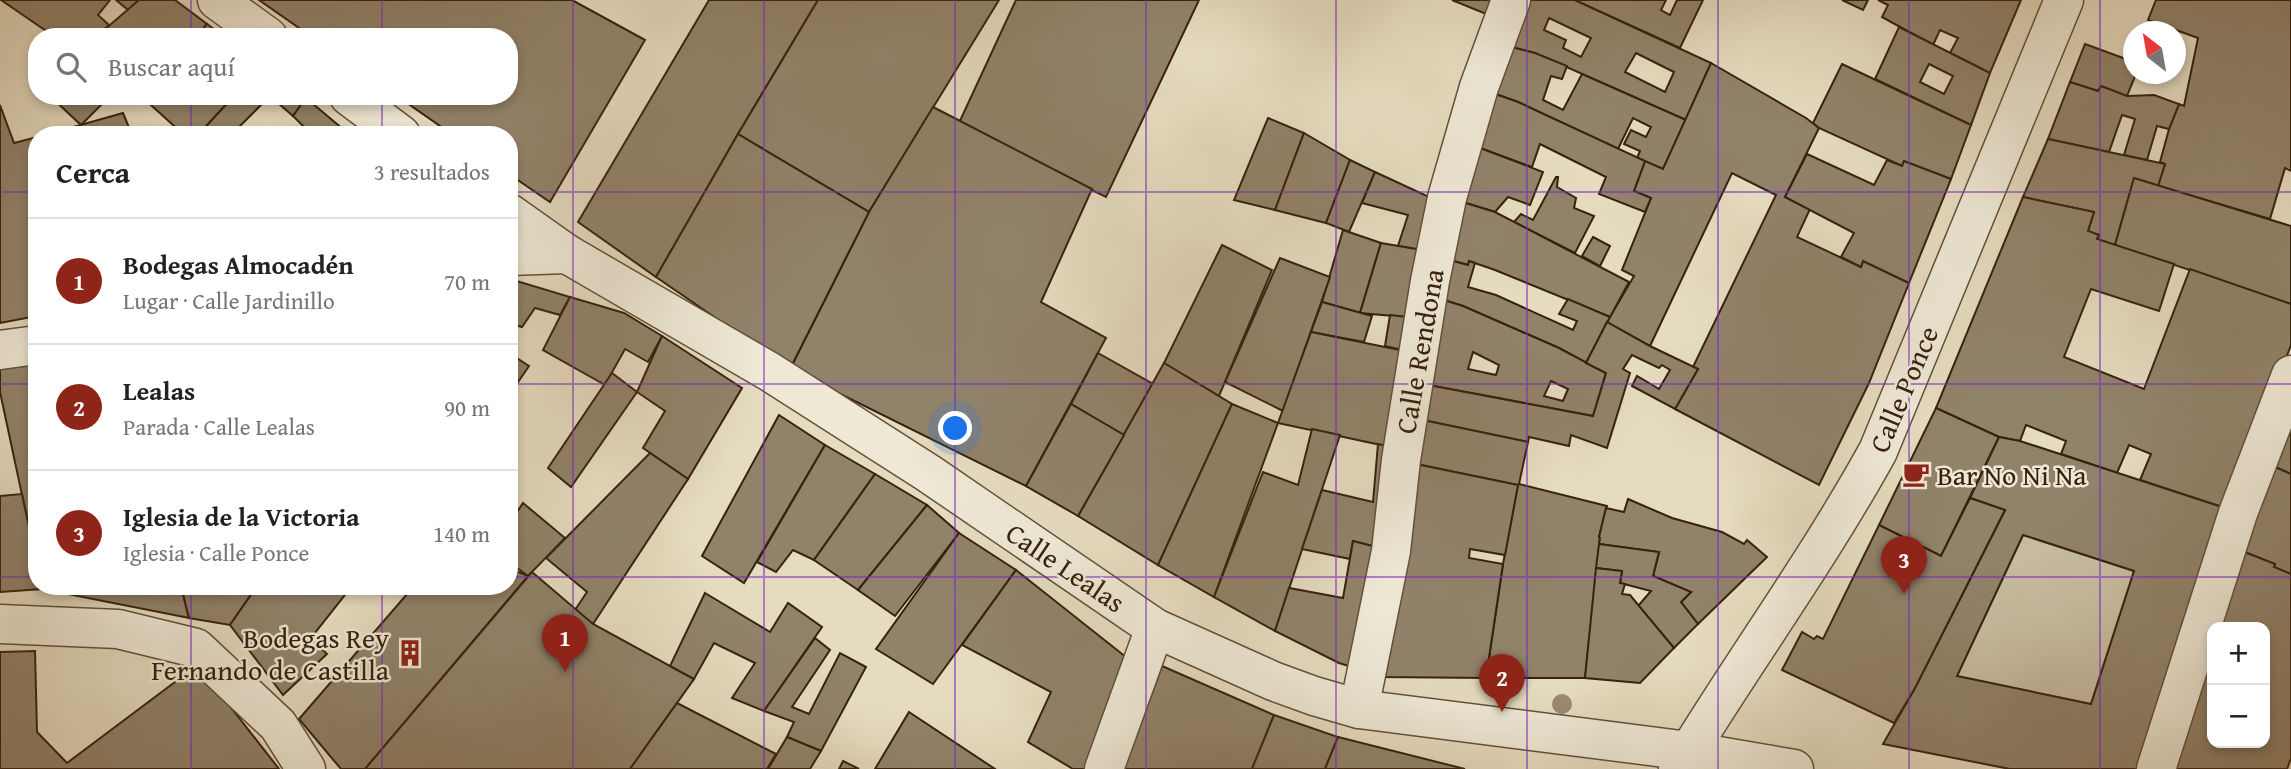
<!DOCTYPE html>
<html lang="es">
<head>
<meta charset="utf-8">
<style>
	body { margin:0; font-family:"Gentium Book Plus",serif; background:#f6f6f6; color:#222 }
	.controls { position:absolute; right:21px; bottom:21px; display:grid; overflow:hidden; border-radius:14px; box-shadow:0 4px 10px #0003 }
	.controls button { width:63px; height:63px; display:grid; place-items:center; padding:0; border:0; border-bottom:2px solid #e0e0e0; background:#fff; color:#222; font:35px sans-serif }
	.compass { position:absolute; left:2123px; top:21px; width:63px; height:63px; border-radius:50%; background:#fff; box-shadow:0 4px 10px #0003; rotate:329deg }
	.you { position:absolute; left:956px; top:429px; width:24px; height:24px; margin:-18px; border:5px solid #fff; border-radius:50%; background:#1a73e8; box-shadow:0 0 0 10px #1a73e833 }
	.badge { display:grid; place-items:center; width:46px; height:46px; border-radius:50%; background:#8f2418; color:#fff; font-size:23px; font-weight:700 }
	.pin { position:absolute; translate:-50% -58px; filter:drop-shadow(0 2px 4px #0008) }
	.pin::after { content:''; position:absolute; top:37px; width:24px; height:21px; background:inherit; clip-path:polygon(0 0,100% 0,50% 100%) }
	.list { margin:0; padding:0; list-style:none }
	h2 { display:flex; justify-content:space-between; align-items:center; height:91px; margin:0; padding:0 28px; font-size:30px }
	h2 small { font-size:23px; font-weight:400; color:#767676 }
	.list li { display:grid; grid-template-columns:46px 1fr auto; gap:21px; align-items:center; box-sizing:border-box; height:126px; padding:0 28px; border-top:2px solid #e0e0e0 }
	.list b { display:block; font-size:26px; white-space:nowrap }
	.list p { margin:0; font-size:23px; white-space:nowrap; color:#767676 }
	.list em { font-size:23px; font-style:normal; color:#767676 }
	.icon { flex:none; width:38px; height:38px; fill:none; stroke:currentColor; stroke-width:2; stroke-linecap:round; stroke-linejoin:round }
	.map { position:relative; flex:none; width:2291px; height:769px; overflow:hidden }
	.search { position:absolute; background:#fff; box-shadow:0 4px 10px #0003; left:28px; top:28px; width:490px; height:77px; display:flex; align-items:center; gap:18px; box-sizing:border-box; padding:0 24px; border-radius:28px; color:#767676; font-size:26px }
	.panel { position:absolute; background:#fff; box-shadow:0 4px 10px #0003; left:28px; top:126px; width:490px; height:469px; border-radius:28px }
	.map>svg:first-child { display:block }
</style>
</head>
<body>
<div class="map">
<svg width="2291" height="769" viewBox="0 0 2291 769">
	<rect width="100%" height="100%" fill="#e5dbbf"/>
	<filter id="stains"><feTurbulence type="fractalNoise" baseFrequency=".00286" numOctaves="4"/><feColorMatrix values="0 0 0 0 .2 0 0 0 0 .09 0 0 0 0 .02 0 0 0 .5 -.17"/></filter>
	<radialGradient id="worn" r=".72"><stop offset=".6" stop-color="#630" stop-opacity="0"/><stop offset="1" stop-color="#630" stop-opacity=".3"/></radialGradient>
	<polygon fill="#c7bca1" stroke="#7f6f58" stroke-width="2" points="2023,535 2134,571 2091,704 1957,676"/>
	<g fill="#91826a" stroke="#37220e" stroke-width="2" fill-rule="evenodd">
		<polygon points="1,0 110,0 98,15 109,25 96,37 55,37"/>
		<polygon points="116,0 139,0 128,10"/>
		<polygon points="139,0 175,0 207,24 196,37 96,37"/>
		<polygon points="259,0 572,0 645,40 550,202 509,174 509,135 453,135 397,96 509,96 509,37 312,37"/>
		<polygon points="709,0 818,0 738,134 656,277 578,222"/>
		<polygon points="818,0 999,0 869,212 738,134"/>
		<polygon points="1016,0 1199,0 1106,197 958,125"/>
		<polygon points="1452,0 1497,0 1491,16"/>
		<path d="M1522,0H1575L1711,63L1686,120L1535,53L1504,45ZM1549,18L1591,38L1581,57L1563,48L1566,40L1544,30ZM1636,53L1674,72L1665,92L1625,72Z"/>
		<polygon points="1575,0 1666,0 1661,10 1670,15 1677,0 1703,0 1680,48"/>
		<polygon points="1842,0 1868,0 1863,10"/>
		<polygon points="1878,0 2021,0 1990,73 1950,53 1958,38 1940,30 1933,45 1882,17 1888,5"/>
		<polygon points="2156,0 2291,0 2291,171 2285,168 2270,219 2158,186 2165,164 2160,162 2169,129 2179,104 2184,106 2198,38 2148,20"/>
		<polygon points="207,24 225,37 196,37"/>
		<path d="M1899,27L1990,73L1971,125L1875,79ZM1929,64L1953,76L1944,94L1920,82Z"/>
		<polygon points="2085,44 2134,62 2134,74 2136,74 2127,96 2101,86 2098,91 2070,82"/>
		<polygon points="1504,45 1535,53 1567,66 1562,79 1551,76 1543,100 1563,110 1582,74 1686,120 1663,169 1637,158 1640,151 1624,144 1631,130 1646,137 1651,127 1633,118 1618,149 1518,102 1487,91"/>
		<polygon points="1711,63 1806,118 1819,128 1785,197 1810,209 1797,237 1861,267 1863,261 1909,283 1869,383 1819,485 1675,409 1698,369 1693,367 1776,195 1732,173 1650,346 1607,322 1634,276 1622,270 1651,198 1634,191 1645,161 1663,169"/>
		<polygon points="1842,64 1971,125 1951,179 1904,161 1902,166 1819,128 1813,123"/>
		<polygon points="2070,82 2098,91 2101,86 2127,96 2154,95 2179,104 2169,129 2157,126 2147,160 2124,155 2135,119 2122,115 2109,152 2048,139"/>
		<polygon points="1487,91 1518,102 1645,161 1634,191 1651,198 1645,212 1599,194 1606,177 1540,144 1532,167 1472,145"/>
		<polygon points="50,96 110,96 81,125"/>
		<polygon points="141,96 234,96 198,135 184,135"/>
		<polygon points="234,96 270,96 240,126 248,135 198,135"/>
		<polygon points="270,96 304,96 306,98 293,116"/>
		<polygon points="306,98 350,135 310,135 311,134 293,116"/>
		<polygon points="0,105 14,143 37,137 37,217 32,218 37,234 37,316 0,323"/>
		<polygon points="933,107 1092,189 1041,302 1106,338 1026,486 790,369 869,212"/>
		<polygon points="123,113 132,135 45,135"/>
		<polygon points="1268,118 1304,133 1275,210 1234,200"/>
		<polygon points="1304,133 1350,160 1326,223 1275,210"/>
		<polygon points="738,134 869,212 790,369 656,277"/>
		<polygon points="2048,139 2165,164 2158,186 2134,178 2115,245 2097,239 2099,235 2088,231 2094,212 2023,197"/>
		<polygon points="1472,145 1543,172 1530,205 1508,197 1495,212 1456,200"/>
		<polygon points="1807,154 1874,185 1887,160 1902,166 1904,161 1951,179 1909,283 1863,261 1861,267 1841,257 1854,233 1785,197"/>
		<polygon points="1350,160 1375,172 1349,232 1326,223"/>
		<polygon points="1375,172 1440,202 1428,251 1398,246 1408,215 1362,203"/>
		<polygon points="1556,177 1558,177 1557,187 1576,198 1574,208 1594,216 1575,253 1514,222 1521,214 1533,220"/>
		<polygon points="2134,178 2291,226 2291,304 2115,245"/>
		<polygon points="2023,197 2094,212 2088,231 2099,235 2097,239 2174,264 2159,311 2091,289 2064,357 2144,389 2190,269 2291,304 2291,345 2228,509 2140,480 2151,454 2129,445 2117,473 2061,454 2066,441 2026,425 2020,441 1999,437 1936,408"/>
		<polygon points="1456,200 1495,212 1629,282 1610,317 1495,270 1469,261 1468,265 1442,258"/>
		<polygon points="1343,230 1381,243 1360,313 1322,302"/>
		<polygon points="1593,237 1610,246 1600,266 1582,256"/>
		<polygon points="1381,243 1428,251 1416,318 1360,313"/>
		<polygon points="1222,245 1272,270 1219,396 1164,363"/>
		<polygon points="1280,258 1330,277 1283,411 1225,382"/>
		<polygon points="1442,258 1468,265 1469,261 1475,263 1468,287 1496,295 1573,330 1577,321 1559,314 1568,299 1610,317 1586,363 1559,348 1463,306 1434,297"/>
		<polygon points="509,279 510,279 570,297 560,315 535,308 522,327 509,323"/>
		<polygon points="570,297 624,313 662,336 648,362 625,349 605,385 543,350"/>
		<path d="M1434,297L1463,306L1559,348L1606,373L1593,416L1423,384ZM1473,352L1499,365L1496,375L1468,369ZM1551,381L1568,389L1563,401L1544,396Z"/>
		<polygon points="1322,302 1372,316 1364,342 1311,332"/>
		<polygon points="1390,315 1416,318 1410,352 1385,346"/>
		<polygon points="1607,322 1650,346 1698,369 1675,409 1632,386 1637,376 1659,389 1670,370 1662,365 1659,368 1632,355 1623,369 1630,373 1607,448 1571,435 1569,446 1529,437 1528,442 1418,419 1423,384 1593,416 1606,373 1586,363"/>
		<polygon points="1311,332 1410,352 1395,448 1278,423"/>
		<polygon points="662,336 742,388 688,479 643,448 665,411 637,392"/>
		<polygon points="509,353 529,366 509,395"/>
		<polygon points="1098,353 1153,384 1124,435 1071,404"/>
		<polygon points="37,355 37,565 0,392 0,364"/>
		<polygon points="1164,363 1232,404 1158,565 1078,516"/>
		<polygon points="612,373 637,392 571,487 548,468"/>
		<polygon points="2291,402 2291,474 2268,464"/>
		<polygon points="1071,404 1124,435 1078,516 1026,486"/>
		<polygon points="1232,404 1278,423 1214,597 1158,565"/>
		<polygon points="1936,408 1999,437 1941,556 1879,525"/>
		<polygon points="779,415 825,445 744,583 702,556"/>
		<polygon points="1418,419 1528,442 1519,484 1607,506 1599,537 1600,538 1585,678 1486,678 1503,564 1518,485 1411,463"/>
		<polygon points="1312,429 1340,435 1275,631 1214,597 1263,472 1298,485"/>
		<path d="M1999,437L2020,441L2228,509L2142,769H2010L1883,744L1915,688L2005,510L1970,498ZM2023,535L2134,571L2091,704L1957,676Z"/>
		<polygon points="1378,444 1395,448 1380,548 1353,541 1350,559 1302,549 1322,490 1373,502"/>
		<polygon points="825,445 875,474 814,560 793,550 776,572 757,562"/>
		<polygon points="650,453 688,479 593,624 575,610 587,592 546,558"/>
		<polygon points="1411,463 1518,485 1505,555 1470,549 1469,558 1503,564 1486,678 1379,677"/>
		<polygon points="2268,464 2291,474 2291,574 2274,567 2275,564 2237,549"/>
		<polygon points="875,474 927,505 858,590 814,560"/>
		<polygon points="22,494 37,565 37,586 41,586 42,589 0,592 0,496"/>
		<polygon points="1970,498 2005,510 1915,688 1894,723 1782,670 1802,632 1814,639 1817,636 1823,639 1879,525 1941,556"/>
		<polygon points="1628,499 1672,518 1722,532 1744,544 1747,540 1767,557 1698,624 1681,602 1691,592 1653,576 1659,552 1599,544 1600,538 1599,537 1606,508 1624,512"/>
		<polygon points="523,503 565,538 528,576 509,562 509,524"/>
		<polygon points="927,505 959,533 895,616 858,590"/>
		<polygon points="959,533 1016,570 933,684 876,649"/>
		<polygon points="1353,541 1380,548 1355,668 1339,663 1275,631 1289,588 1343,598"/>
		<polygon points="1599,544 1659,552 1653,576 1691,592 1681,602 1698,624 1674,648 1638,606 1651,591 1620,583 1622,571 1596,568"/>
		<path d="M2237,549L2275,564L2274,567L2291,574V758L2287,769H2166ZM2212,627H2265V743H2212Z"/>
		<polygon points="509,568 528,576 365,769 341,769 299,719 414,586 509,586"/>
		<polygon points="1596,568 1622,571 1620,583 1625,584 1622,594 1630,595 1674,648 1640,683 1585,678"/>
		<polygon points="1016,570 1131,661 1092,769 1073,769 1028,742 1051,692 962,645"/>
		<polygon points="532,572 593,624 694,679 630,769 365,769"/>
		<polygon points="41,586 181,586 189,618 42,589"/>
		<polygon points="181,586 257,586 230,625 189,618"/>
		<polygon points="257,586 352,586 311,638 327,654 283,695 230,625"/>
		<polygon points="705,593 770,632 788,603 822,627 764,711 732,698 755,663 714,643 694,679 670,666"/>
		<polygon points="815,638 830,650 792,707 809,714 840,653 866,667 821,751 787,737 794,722 764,711"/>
		<polygon points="35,651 37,732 67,763 183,676 208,678 279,769 0,769 0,652"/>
		<polygon points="1162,666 1274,715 1252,769 1124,769"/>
		<polygon points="677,703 776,754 767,769 630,769"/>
		<polygon points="909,712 995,769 875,769"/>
		<polygon points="1274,715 1338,737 1325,769 1252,769"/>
		<polygon points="787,737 821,751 810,769 768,769"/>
		<polygon points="1338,737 1465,769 1325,769"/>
		<polygon points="843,761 859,769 839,769"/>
	</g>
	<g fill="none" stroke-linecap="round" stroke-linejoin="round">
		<defs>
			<g id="minor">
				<polyline points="217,0 268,37"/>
				<polyline points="349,96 401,135"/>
				<polyline points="509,213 567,254 770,372 928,473 1155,628 1273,681 1314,696 1359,709 1689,751 1794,769"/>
				<polyline points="509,256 567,254"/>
				<polyline points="0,350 37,345"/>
				<polyline points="0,624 118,629 196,648 278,725 306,769"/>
				<polyline points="1359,709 1391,551 1401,460 1430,281 1447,198 1479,87 1511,0"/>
				<polyline points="1104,769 1155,628"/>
				<path d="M1678,769C1743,662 1818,560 1878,451L2064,0"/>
				<polyline points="2156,769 2238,513 2291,375"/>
			</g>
		</defs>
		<use href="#minor" stroke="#62503a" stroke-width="41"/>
		<use href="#minor" stroke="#eee8d5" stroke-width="38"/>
	</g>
	<circle fill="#998a72" cx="1562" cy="704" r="10"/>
	<path fill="none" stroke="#7b2cbf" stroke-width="2" stroke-opacity="0.55" d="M191,0V37M382,0V37M573,0V769M764,0V769M955,0V769M1146,0V769M1336,0V769M1527,0V769M1718,0V769M1909,0V769M2100,0V769M191,96V135M382,96V135M0,192H37M509,192H2291M0,384H37M509,384H2291M0,577H37M509,577H2291M191,586V769M382,586V769"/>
	<defs>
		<symbol id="cafe-bare" viewBox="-9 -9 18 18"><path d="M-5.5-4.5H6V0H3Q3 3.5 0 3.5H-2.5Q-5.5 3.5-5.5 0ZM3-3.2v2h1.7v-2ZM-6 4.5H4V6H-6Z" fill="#8f2418" stroke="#eee8d5" stroke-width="2.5" paint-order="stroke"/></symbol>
		<symbol id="building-bare" viewBox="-9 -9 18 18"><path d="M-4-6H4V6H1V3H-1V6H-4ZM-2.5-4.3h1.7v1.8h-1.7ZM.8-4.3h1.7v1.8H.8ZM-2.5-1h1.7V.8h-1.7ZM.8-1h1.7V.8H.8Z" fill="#8f2418" stroke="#eee8d5" stroke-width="2.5" paint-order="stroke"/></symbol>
	</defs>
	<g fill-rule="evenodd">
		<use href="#cafe-bare" x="1897" y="455" width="38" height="38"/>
		<use href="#building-bare" x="391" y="634" width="38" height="38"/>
	</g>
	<g text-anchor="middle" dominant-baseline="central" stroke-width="5" stroke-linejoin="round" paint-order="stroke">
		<g font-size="28" fill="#37220e" stroke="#eee8d5">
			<text transform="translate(1419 351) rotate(-80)">Calle Rendona</text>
			<text transform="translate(1903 389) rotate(-67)">Calle Ponce</text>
			<text transform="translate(1066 567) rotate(34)">Calle Lealas</text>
		</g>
		<g font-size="28" fill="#37220e" stroke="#eee8d5" text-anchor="start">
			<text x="1937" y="474">Bar No Ni Na</text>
			<text x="389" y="637" text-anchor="end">Bodegas Rey<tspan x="389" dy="32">Fernando de Castilla</tspan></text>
		</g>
	</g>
	<rect width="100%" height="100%" filter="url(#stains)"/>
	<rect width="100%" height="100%" fill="url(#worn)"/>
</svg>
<div class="controls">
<button>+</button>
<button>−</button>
</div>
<svg class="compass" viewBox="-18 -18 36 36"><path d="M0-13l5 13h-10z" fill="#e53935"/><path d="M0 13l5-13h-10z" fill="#767676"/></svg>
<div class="you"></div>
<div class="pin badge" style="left:565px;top:672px">1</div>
<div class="pin badge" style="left:1502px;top:712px">2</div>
<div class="pin badge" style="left:1904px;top:594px">3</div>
<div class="search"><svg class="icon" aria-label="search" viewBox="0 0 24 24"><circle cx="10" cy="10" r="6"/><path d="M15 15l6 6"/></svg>Buscar aquí</div>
<section class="panel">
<h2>Cerca<small>3 resultados</small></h2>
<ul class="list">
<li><span class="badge">1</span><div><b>Bodegas Almocadén</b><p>Lugar · Calle Jardinillo</p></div><em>70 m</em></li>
<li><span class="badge">2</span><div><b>Lealas</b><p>Parada · Calle Lealas</p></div><em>90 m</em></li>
<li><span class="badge">3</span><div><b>Iglesia de la Victoria</b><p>Iglesia · Calle Ponce</p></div><em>140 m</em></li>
</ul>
</section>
</div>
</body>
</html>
